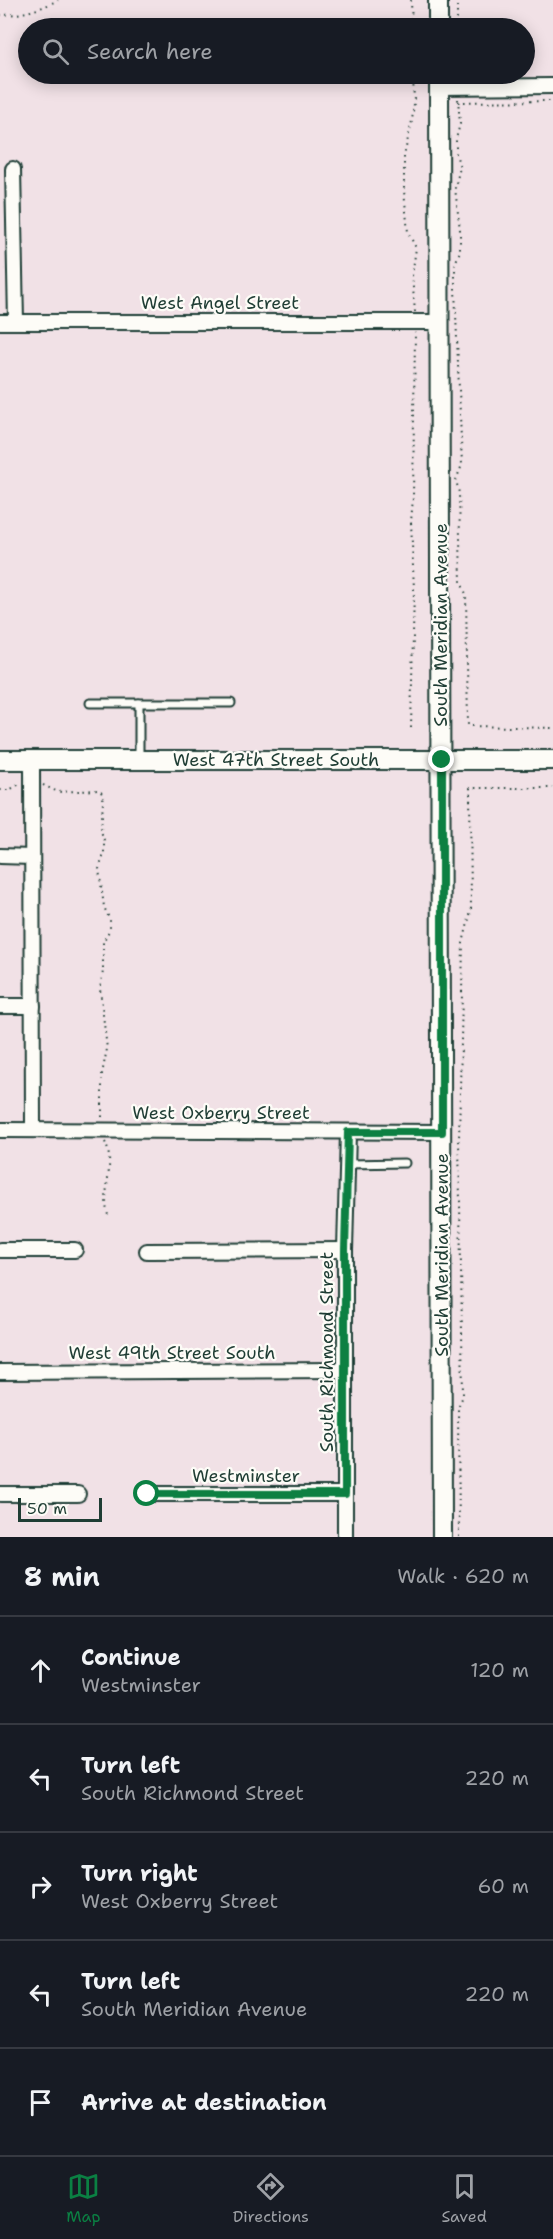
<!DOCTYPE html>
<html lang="en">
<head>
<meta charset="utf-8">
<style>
	body { margin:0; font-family:"Shantell Sans",sans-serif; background:#20242c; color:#f1f3f6 }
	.scale { position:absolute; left:18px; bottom:15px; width:84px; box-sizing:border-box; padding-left:6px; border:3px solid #1f3d34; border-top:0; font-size:16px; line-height:21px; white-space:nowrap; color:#1f3d34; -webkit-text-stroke:4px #fdfcf7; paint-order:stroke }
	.stop { position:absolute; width:18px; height:18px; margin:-14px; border:4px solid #0b8043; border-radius:50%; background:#fff }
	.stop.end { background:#0b8043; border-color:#fff; box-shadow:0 2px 6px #0008 }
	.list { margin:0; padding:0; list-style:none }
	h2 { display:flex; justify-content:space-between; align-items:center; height:78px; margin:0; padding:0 24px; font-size:26px }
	h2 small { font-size:20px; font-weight:400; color:#9ea1a6 }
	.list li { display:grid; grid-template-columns:39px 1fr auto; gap:18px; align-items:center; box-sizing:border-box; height:108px; padding:0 24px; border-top:2px solid #363941 }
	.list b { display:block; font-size:22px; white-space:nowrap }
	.list p { margin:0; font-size:20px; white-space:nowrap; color:#9ea1a6 }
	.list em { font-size:20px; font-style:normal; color:#9ea1a6 }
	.icon { flex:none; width:33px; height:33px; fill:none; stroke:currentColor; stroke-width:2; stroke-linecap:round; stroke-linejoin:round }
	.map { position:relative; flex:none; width:553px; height:1537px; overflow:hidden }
	.search { position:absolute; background:#171b24; box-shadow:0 3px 15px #0003; left:18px; right:18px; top:18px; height:66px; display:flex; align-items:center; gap:15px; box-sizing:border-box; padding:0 21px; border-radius:33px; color:#9ea1a6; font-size:22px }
	.sheet { height:618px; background:#171b24 }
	nav { display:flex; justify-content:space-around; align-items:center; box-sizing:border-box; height:84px; border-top:2px solid #363941; background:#171b24; font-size:16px; color:#9ea1a6 }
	nav a { display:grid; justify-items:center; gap:3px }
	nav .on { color:#0b8043 }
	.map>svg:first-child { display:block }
</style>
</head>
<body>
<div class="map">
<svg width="553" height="1537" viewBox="0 0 553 1537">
	<rect width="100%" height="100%" fill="#f1e1e6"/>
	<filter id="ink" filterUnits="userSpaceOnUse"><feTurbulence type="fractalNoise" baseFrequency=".0167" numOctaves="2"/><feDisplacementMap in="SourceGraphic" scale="12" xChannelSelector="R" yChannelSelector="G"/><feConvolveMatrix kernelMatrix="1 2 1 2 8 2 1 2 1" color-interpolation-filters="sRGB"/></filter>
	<g filter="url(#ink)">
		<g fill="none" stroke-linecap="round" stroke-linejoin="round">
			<defs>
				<g id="lane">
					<polyline points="90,703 231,703"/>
					<polyline points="139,703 139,760"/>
					<polyline points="347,1164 405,1163"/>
				</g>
				<g id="street">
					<polyline points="439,87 553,86"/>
					<polyline points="13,169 16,322"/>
					<polyline points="0,322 440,322"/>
					<polyline points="32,761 33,1129"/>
					<polyline points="0,856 32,857"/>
					<polyline points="0,1006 33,1006"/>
					<polyline points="0,1130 442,1132"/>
					<polyline points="0,1250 75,1250"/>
					<polyline points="147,1251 345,1250"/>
					<polyline points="0,1372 345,1370"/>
					<polyline points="0,1494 78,1494"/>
					<polyline points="147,1494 345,1494"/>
					<polyline points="345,1537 345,1250 348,1132"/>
				</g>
				<g id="secondary">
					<polyline points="438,0 438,28"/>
					<polyline points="439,74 442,1537"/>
					<polyline points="0,760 553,760"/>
				</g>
			</defs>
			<use href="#lane" stroke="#1f3d34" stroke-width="11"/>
			<use href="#street" stroke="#1f3d34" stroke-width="18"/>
			<use href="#secondary" stroke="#1f3d34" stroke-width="22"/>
			<g stroke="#1f3d34" stroke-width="2" stroke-dasharray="1.5 4.5" stroke-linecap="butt">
				<polyline points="411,0 412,28"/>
				<polyline points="457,0 457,28"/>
				<path d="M0,15C21,15 39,10 58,0"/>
				<polyline points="413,74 414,102 412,121 404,156 404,191 408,232 416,248 412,276 415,312"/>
				<polyline points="458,99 460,124 456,139 456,154 460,167 455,188 460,230 460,251 455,264 455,288 462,465 456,480 459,493 461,582 466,594 468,727"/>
				<polyline points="458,102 553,101"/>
				<polyline points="472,726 553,728"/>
				<polyline points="411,728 414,589 411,522 413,498 415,332"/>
				<polyline points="43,785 58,792 98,790 102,793 103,802 101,831 104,840 104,854 99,869 104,907 110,920 110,929 103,942 103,971 100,989 107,1049 102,1074 102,1118"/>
				<polyline points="0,790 9,790 20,784"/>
				<path d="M105,1142C116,1165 101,1191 108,1215"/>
				<polyline points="459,1537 458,1407 463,1396 459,1140 463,943 471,911 470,788 553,788"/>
			</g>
			<use href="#lane" stroke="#fdfcf7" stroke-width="7"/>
			<use href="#street" stroke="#fdfcf7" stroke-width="14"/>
			<use href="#secondary" stroke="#fdfcf7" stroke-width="18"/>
		</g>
	</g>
	<g fill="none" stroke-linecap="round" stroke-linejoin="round" filter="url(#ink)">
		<polyline stroke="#0b8043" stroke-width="8" points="147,1494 345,1494 345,1250 348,1132 442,1132 442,760"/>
	</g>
	<g text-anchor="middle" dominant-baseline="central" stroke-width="4.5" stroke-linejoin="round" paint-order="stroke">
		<g font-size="18" fill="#1f3d34" stroke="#fdfcf7">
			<text x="220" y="303">West Angel Street</text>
			<text transform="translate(441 625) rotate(-90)">South Meridian Avenue</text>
			<text x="276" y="760">West 47th Street South</text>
			<text x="221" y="1113">West Oxberry Street</text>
			<text transform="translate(442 1255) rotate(-90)">South Meridian Avenue</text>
			<text transform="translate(327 1352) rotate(-90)">South Richmond Street</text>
			<text x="172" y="1353">West 49th Street South</text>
			<text x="246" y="1476">Westminster</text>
		</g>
	</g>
</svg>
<div class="scale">50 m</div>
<div class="stop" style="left:147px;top:1494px"></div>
<div class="stop end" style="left:442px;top:760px"></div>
<div class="search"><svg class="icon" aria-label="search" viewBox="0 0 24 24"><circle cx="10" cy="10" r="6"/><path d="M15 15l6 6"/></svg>Search here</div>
</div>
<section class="sheet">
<h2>8 min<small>Walk · 620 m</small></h2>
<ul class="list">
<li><svg class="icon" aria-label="ahead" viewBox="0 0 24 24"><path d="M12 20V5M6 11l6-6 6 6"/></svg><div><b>Continue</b><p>Westminster</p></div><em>120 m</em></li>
<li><svg class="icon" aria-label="left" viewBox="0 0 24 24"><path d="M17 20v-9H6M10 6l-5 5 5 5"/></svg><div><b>Turn left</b><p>South Richmond Street</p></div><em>220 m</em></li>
<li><svg class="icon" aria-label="right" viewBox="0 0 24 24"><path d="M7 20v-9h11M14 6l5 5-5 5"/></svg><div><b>Turn right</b><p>West Oxberry Street</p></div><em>60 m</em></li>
<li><svg class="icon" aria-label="left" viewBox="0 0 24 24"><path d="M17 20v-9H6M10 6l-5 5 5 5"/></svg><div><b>Turn left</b><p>South Meridian Avenue</p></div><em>220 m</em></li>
<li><svg class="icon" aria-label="arrive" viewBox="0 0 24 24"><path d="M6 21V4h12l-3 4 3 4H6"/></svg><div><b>Arrive at destination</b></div></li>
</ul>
</section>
<nav>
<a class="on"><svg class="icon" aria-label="map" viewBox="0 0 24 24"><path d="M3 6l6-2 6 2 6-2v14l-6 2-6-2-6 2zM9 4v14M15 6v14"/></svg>Map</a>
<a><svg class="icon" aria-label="directions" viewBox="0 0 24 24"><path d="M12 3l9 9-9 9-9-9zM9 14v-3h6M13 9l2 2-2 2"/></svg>Directions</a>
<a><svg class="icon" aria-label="saved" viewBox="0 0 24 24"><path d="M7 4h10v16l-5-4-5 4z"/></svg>Saved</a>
</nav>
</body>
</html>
